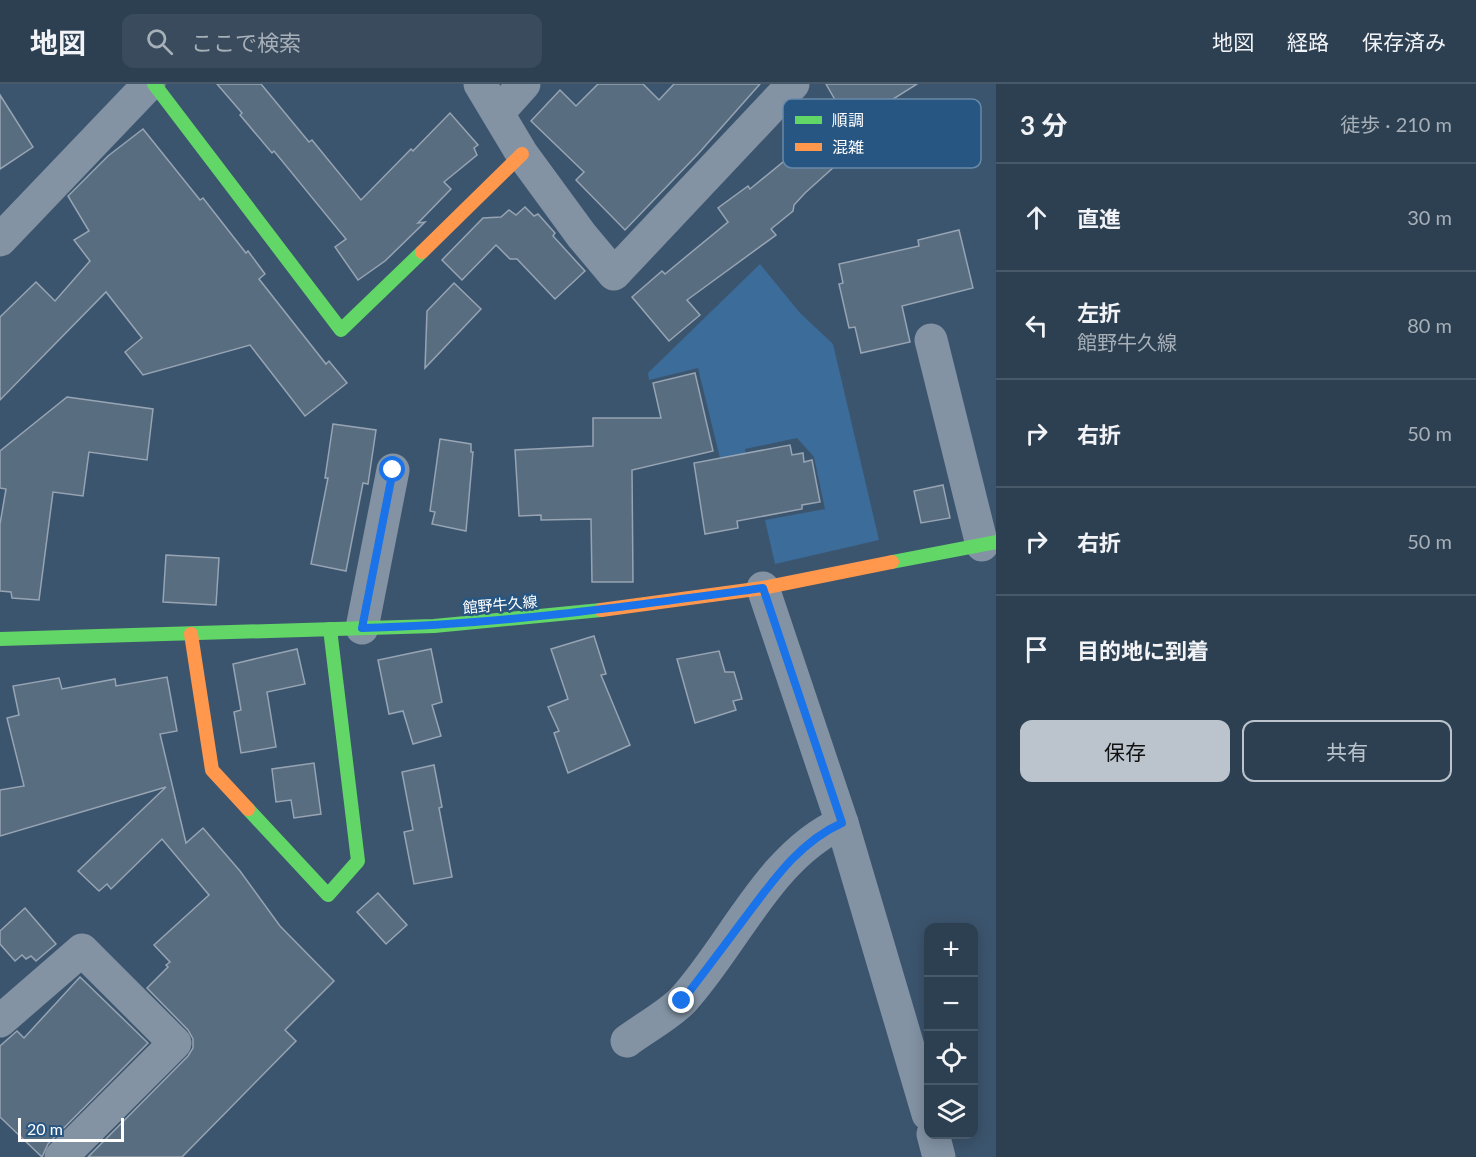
<!DOCTYPE html>
<html lang="ja">
<head>
<meta charset="utf-8">
<style>
	body { margin:0; font-family:Lato,"Noto Sans JP",sans-serif; background:#394b5c; color:#f1f3f6 }
	.controls { position:absolute; right:18px; bottom:18px; display:grid; overflow:hidden; border-radius:12px; box-shadow:0 3px 15px #0003 }
	.controls button { width:54px; height:54px; display:grid; place-items:center; padding:0; border:0; border-bottom:2px solid #485969; background:#2d4052; color:#f1f3f6; font:30px sans-serif }
	.scale { position:absolute; left:18px; bottom:15px; width:106px; box-sizing:border-box; padding-left:6px; border:3px solid #fff; border-top:0; font-size:16px; line-height:21px; white-space:nowrap; color:#fff; -webkit-text-stroke:4px #275683; paint-order:stroke }
	.stop { position:absolute; width:18px; height:18px; margin:-14px; border:4px solid #1a73e8; border-radius:50%; background:#fff }
	.stop.end { background:#1a73e8; border-color:#fff; box-shadow:0 2px 6px #0008 }
	.list { margin:0; padding:0; list-style:none }
	h2 { display:flex; justify-content:space-between; align-items:center; height:78px; margin:0; padding:0 24px; font-size:26px }
	h2 small { font-size:20px; font-weight:400; color:#a7afb8 }
	.list li { display:grid; grid-template-columns:39px 1fr auto; gap:18px; align-items:center; box-sizing:border-box; height:108px; padding:0 24px; border-top:2px solid #485969 }
	.list b { display:block; font-size:22px; white-space:nowrap }
	.list p { margin:0; font-size:20px; white-space:nowrap; color:#a7afb8 }
	.list em { font-size:20px; font-style:normal; color:#a7afb8 }
	.actions { display:flex; gap:12px; padding:18px 24px }
	.actions a { flex:1; padding:14px 0; border:2px solid #bbc4cc; border-radius:12px; text-align:center; font-size:21px; color:#bbc4cc }
	.actions .main { background:#bbc4cc; color:#111 }
	.icon { flex:none; width:33px; height:33px; fill:none; stroke:currentColor; stroke-width:2; stroke-linecap:round; stroke-linejoin:round }
	.map { position:relative; flex:none; width:996px; height:1073px; overflow:hidden }
	header { display:flex; align-items:center; gap:36px; box-sizing:border-box; height:84px; padding:0 30px; background:#2d4052; border-bottom:2px solid #485969 }
	header strong { font-size:28px }
	nav { display:flex; gap:33px; margin-inline-start:auto; font-size:21px }
	.search { width:420px; height:54px; background:#394b5c; display:flex; align-items:center; gap:15px; box-sizing:border-box; padding:0 21px; border-radius:12px; color:#a7afb8; font-size:22px }
	main { display:flex }
	aside { flex:1; background:#2d4052 }
	.map>svg:first-child { display:block }
</style>
</head>
<body>
<header>
<strong>地図</strong>
<div class="search"><svg class="icon" aria-label="search" viewBox="0 0 24 24"><circle cx="10" cy="10" r="6"/><path d="M15 15l6 6"/></svg>ここで検索</div>
<nav><a>地図</a><a>経路</a><a>保存済み</a></nav>
</header>
<main>
<div class="map">
<svg width="996" height="1073" viewBox="0 0 996 1073">
	<rect width="100%" height="100%" fill="#3c556e"/>
	<polygon fill="#3c6c99" points="760,180 800,229 833,260 879,456 775,480 765,436 825,425 814,373 797,354 745,365 752,411 720,374 698,284 649,296 648,289"/>
	<g fill="#596d81" stroke="#96a4b3" stroke-width="1.5">
		<polygon points="217,0 261,0 309,58 312,56 361,116 411,65 413,67 450,29 478,61 474,64 477,71 444,98 451,105 418,139 425,138 385,177 358,196 335,163 346,155 274,67 272,69 240,31 242,29"/>
		<polygon points="598,0 643,0 659,16 674,0 760,0 698,70 625,146 576,96 584,88 531,37 560,6 576,22"/>
		<polygon points="826,0 917,0 882,22 887,31 845,55 854,65 805,109 794,121 793,127 771,145 776,151 687,216 700,231 669,257 632,213 662,187 665,190 728,138 718,124 748,102 750,105 794,69 790,64 838,21"/>
		<polygon points="0,11 33,63 0,85"/>
		<polygon points="143,45 200,116 203,114 246,169 248,167 265,190 259,195 326,280 329,277 347,299 305,332 250,261 143,291 125,268 142,254 106,208 0,316 0,233 36,198 55,217 90,177 74,156 89,147 68,112 108,72"/>
		<polygon points="525,123 534,132 538,130 555,149 553,152 585,187 555,215 517,175 510,175 496,161 462,196 442,176 483,134 501,133 509,126 516,131"/>
		<polygon points="959,146 973,204 902,222 910,258 861,269 855,243 849,244 839,200 843,199 839,180 919,162 918,156"/>
		<polygon points="454,199 481,225 425,284 427,227"/>
		<polygon points="695,289 713,367 632,386 633,498 592,498 591,435 541,436 541,431 519,432 515,366 593,362 593,334 661,334 653,299"/>
		<polygon points="67,313 153,325 147,376 89,368 83,412 53,408 39,516 12,514 11,508 0,507 0,440 6,405 0,404 0,367"/>
		<polygon points="333,340 376,346 368,400 363,399 346,487 311,480 328,394 325,394"/>
		<polygon points="440,355 471,360 471,368 473,368 466,447 432,440 435,428 430,427"/>
		<polygon points="790,361 792,371 803,369 804,378 812,376 820,418 802,421 802,425 737,437 738,444 705,450 694,379"/>
		<polygon points="943,401 950,434 921,439 914,407"/>
		<polygon points="166,471 219,474 216,521 163,518"/>
		<polygon points="594,552 606,590 601,591 630,661 568,689 554,649 559,647 548,623 568,615 551,565"/>
		<polygon points="297,565 305,600 267,608 276,663 241,669 234,628 241,626 233,580"/>
		<polygon points="431,565 442,618 432,621 441,652 413,660 403,627 389,630 378,576"/>
		<polygon points="719,567 725,588 734,588 742,615 733,617 736,626 695,639 677,575"/>
		<polygon points="167,593 177,647 160,650 186,759 203,744 240,787 280,842 334,897 285,946 296,957 182,1073 88,1073 188,972 193,964 193,955 188,946 147,904 168,883 166,881 170,878 154,861 209,811 162,755 111,805 107,800 99,807 78,787 166,703 0,752 0,706 24,702 7,634 19,631 13,602 59,594 62,605 115,595 116,602"/>
		<polygon points="314,679 321,730 294,734 291,716 276,718 272,685"/>
		<polygon points="434,681 442,723 439,724 452,793 414,800 404,748 413,746 402,688"/>
		<polygon points="378,809 407,841 386,860 357,828"/>
		<polygon points="25,824 56,860 36,877 31,872 26,875 22,871 15,877 0,860 0,847"/>
		<polygon points="80,893 148,959 48,1060 42,1073 0,1033 0,962 17,947 24,954"/>
	</g>
	<g fill="none" stroke-linecap="round" stroke-linejoin="round">
		<g stroke="#8393a4" stroke-width="33">
			<polyline points="480,0 522,70 582,152 614,190 793,0"/>
			<polyline points="498,29 524,0"/>
			<polyline points="0,156 149,0"/>
			<polyline points="931,256 982,461"/>
			<polyline points="763,504 842,739 928,1030"/>
			<polyline points="362,544 393,386"/>
			<polyline points="0,937 82,866 175,959 61,1073"/>
			<path d="M627,957C643,945 670,930 683,916C734,860 770,771 842,739"/>
			<polyline points="933,1050 939,1073"/>
		</g>
		<g stroke="#63d668" stroke-width="14">
			<polyline points="154,0 341,246 422,168"/>
			<polyline points="892,478 996,458"/>
			<polyline points="0,555 434,542 601,526"/>
			<polyline points="248,725 328,811 358,777 330,545"/>
		</g>
		<g stroke="#ff974d" stroke-width="14">
			<polyline points="422,168 522,70"/>
			<polyline points="601,526 763,504 892,478"/>
			<polyline points="191,550 212,686 248,725"/>
		</g>
	</g>
	<g fill="none" stroke-linecap="round" stroke-linejoin="round">
		<path stroke="#1a73e8" stroke-width="8" d="M393,386L362,544C497,541 630,522 763,504L842,739C799,758 772,798 744,835C723,863 703,890 682,917"/>
	</g>
	<g text-anchor="middle" dominant-baseline="central" stroke-width="5" stroke-linejoin="round" paint-order="stroke">
		<g font-size="15" fill="#fff" stroke="#275683">
			<text transform="translate(500 520) rotate(-5)">館野牛久線</text>
		</g>
	</g>
	<rect x="783" y="15" width="198" height="69" rx="9" fill="#275683" stroke="#6889a8" stroke-width="1.5"/>
	<rect x="795" y="32" width="27" height="8" fill="#63d668"/>
	<rect x="795" y="59" width="27" height="8" fill="#ff974d"/>
	<g font-size="16" fill="#fff">
		<text x="832" y="42">順調</text>
		<text x="832" y="69">混雑</text>
	</g>
</svg>
<div class="controls">
<button>+</button>
<button>−</button>
<button><svg class="icon" aria-label="locate" viewBox="0 0 24 24"><circle cx="12" cy="12" r="6"/><path d="M12 2v4M12 18v4M2 12h4M18 12h4"/></svg></button>
<button><svg class="icon" aria-label="layers" viewBox="0 0 24 24"><path d="M12 4l9 5-9 5-9-5zM3 14l9 5 9-5"/></svg></button>
</div>
<div class="scale">20 m</div>
<div class="stop" style="left:393px;top:386px"></div>
<div class="stop end" style="left:682px;top:917px"></div>
</div>
<aside>
<h2>3 分<small>徒歩 · 210 m</small></h2>
<ul class="list">
<li><svg class="icon" aria-label="ahead" viewBox="0 0 24 24"><path d="M12 20V5M6 11l6-6 6 6"/></svg><div><b>直進</b></div><em>30 m</em></li>
<li><svg class="icon" aria-label="left" viewBox="0 0 24 24"><path d="M17 20v-9H6M10 6l-5 5 5 5"/></svg><div><b>左折</b><p>館野牛久線</p></div><em>80 m</em></li>
<li><svg class="icon" aria-label="right" viewBox="0 0 24 24"><path d="M7 20v-9h11M14 6l5 5-5 5"/></svg><div><b>右折</b></div><em>50 m</em></li>
<li><svg class="icon" aria-label="right" viewBox="0 0 24 24"><path d="M7 20v-9h11M14 6l5 5-5 5"/></svg><div><b>右折</b></div><em>50 m</em></li>
<li><svg class="icon" aria-label="arrive" viewBox="0 0 24 24"><path d="M6 21V4h12l-3 4 3 4H6"/></svg><div><b>目的地に到着</b></div></li>
</ul>
<div class="actions"><a class="main">保存</a><a>共有</a></div>
</aside>
</main>
</body>
</html>
